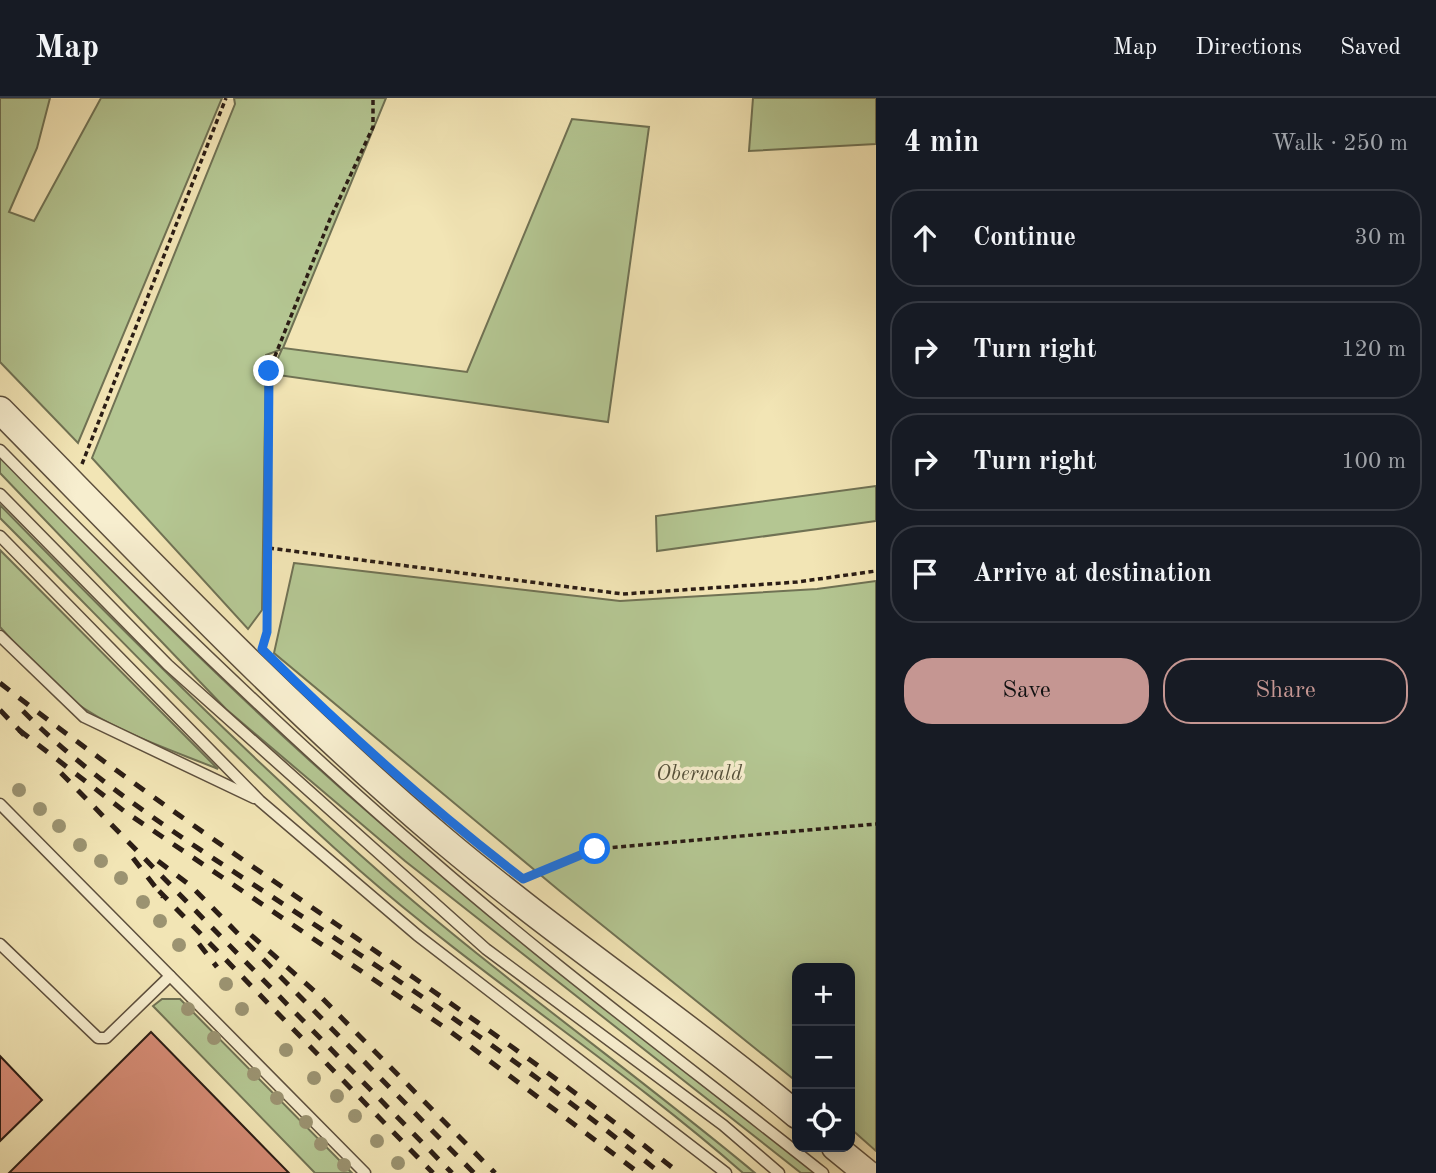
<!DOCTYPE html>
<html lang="en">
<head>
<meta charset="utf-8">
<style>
	body { margin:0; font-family:"Old Standard TT",serif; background:#20242c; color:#f1f3f6 }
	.controls { position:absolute; right:21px; bottom:21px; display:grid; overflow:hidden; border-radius:14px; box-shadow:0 4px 18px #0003 }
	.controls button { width:63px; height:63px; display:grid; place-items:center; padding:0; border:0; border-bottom:2px solid #363941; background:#171b24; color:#f1f3f6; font:35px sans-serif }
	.stop { position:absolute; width:21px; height:21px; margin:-16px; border:5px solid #1a73e8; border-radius:50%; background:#fff }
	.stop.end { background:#1a73e8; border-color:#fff; box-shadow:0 2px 7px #0008 }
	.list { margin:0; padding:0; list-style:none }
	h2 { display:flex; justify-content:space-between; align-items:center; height:91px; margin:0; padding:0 28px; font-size:30px }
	h2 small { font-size:23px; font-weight:400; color:#9ea1a6 }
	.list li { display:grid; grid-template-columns:46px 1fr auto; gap:21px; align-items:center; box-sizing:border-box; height:98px; margin:0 14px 14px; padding:0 14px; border:2px solid #363941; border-radius:28px }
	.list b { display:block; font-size:26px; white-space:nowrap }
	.list em { font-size:23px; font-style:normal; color:#9ea1a6 }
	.actions { display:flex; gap:14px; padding:21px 28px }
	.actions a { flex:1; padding:16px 0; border:2px solid #c59692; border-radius:28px; text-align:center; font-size:24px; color:#c59692 }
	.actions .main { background:#c59692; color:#111 }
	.icon { flex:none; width:38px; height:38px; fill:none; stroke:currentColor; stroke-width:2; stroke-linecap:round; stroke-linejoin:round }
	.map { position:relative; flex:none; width:876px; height:1075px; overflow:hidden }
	header { display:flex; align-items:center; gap:42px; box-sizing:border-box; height:98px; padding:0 35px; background:#171b24; border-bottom:2px solid #363941 }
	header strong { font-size:33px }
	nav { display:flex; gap:38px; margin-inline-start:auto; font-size:24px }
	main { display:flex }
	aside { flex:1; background:#171b24 }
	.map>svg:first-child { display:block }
</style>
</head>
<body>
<header>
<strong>Map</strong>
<nav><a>Map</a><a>Directions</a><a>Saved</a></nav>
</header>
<main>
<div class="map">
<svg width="876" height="1075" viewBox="0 0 876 1075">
	<rect width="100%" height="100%" fill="#f2e5b5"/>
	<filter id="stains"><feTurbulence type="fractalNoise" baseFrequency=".00286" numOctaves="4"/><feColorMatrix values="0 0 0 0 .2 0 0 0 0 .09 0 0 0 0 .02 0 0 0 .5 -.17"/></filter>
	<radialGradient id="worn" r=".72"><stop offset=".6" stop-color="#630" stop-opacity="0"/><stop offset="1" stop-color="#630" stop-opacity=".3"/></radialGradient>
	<g fill="#b4c692" stroke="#707254" stroke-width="2">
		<polygon points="0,0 50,0 37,50 9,114 34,123 101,0 222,0 78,345 0,264"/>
		<polygon points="234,0 386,0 283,250 467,274 572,21 649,29 608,324 271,276 282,251 266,257 262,512 248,531 92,360 235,6"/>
		<polygon points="753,0 876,0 876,46 749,53"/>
		<path d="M0,357C143,507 291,654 452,785C575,885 702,979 828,1075H801L405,763L226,611L0,375Z"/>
		<polygon points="876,388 876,423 657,453 656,418"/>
		<path d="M0,407C127,537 255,665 392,785C509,886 636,976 755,1075H743C620,967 481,879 358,771C232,660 118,538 0,420Z"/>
		<path d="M0,452L218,671C169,651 115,634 72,602C46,582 22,553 0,529Z"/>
		<polygon points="294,465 620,503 817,491 876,483 876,1053 850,1030 850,870 797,870 797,984 561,794 274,555"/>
		<polygon points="162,901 180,901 352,1075 315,1075 153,908"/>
	</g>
	<g fill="#d68c76" stroke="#2b1d15" stroke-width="2">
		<polygon points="151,934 289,1075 9,1075"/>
		<polygon points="0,958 42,1002 0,1043"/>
	</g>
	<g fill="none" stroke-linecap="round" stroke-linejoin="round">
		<defs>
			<g id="service">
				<path d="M0,352C137,492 278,630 427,758C554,869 691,970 823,1075"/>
				<polyline points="0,396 168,567 486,851 723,1027 779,1075"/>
				<polyline points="0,438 260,703 417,837 726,1075"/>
				<polyline points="0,538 84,619 254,700"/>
				<polyline points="0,706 365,1075"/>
				<polyline points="0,846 98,940 106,940 170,878"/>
			</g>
			<g id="tertiary">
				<path d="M0,312C144,458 285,608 442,741C557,838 682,921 797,1017"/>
				<polyline points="835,1049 867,1075"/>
			</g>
		</defs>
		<use href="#service" stroke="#5d4f3d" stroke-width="13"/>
		<use href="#tertiary" stroke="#5d4f3d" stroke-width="29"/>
		<g stroke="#2b1d15" stroke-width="3.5" stroke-dasharray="5 3.5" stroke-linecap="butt">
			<polyline points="82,366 226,0"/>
			<polyline points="269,450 623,496 797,484 876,473"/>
			<polyline points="263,546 267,534 269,273 330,121 373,29 373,0"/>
			<polyline points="525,780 595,751 876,726"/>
		</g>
		<use href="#service" stroke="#f7eecf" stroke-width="10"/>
		<use href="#tertiary" stroke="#f7eecf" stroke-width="26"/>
		<g stroke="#2b1d15" stroke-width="5" stroke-dasharray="12 12" stroke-linecap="butt">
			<path d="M0,585C220,757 461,900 679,1075"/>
			<polyline points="0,612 24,637"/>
			<path d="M23,613C100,691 212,759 303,819C426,900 546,982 660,1075"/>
			<polyline points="19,632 124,713 447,931 639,1075"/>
			<polyline points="61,675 452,1075"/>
			<polyline points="133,760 163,799"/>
			<polyline points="158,763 191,788 474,1075"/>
			<polyline points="159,793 433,1075"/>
			<polyline points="251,837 321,899 495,1075"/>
			<polyline points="199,846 217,869"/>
		</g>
	</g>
	<g fill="#9b9371">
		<circle cx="19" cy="692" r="7"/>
		<circle cx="40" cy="711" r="7"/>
		<circle cx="59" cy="728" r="7"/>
		<circle cx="80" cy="747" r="7"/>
		<circle cx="101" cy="763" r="7"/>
		<circle cx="121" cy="780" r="7"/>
		<circle cx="143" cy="804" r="7"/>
		<circle cx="160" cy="823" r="7"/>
		<circle cx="179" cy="847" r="7"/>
		<circle cx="226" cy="886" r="7"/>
		<circle cx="188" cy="911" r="7"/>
		<circle cx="242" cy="911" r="7"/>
		<circle cx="214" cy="940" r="7"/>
		<circle cx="286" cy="952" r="7"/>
		<circle cx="254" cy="976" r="7"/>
		<circle cx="314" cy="980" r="7"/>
		<circle cx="337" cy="998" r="7"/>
		<circle cx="277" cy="1000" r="7"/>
		<circle cx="355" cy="1018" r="7"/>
		<circle cx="306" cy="1024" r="7"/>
		<circle cx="377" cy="1043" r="7"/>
		<circle cx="321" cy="1046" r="7"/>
		<circle cx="398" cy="1065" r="7"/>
		<circle cx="344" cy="1067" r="7"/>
	</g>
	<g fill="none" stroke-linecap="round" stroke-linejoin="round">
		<path stroke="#1a73e8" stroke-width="9" d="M269,273L267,534L262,551C345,633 430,710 523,781L595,751"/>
	</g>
	<g text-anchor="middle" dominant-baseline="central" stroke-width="7" stroke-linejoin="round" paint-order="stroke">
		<g font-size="21" font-style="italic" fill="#54503a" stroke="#f7eecf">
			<text x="699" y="676">Oberwald</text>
		</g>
	</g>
	<rect width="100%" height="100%" filter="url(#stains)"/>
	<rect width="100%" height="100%" fill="url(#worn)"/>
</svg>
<div class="controls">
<button>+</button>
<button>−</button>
<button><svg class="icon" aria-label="locate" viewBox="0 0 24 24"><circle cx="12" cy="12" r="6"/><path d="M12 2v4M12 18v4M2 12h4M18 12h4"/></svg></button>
</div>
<div class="stop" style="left:595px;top:751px"></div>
<div class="stop end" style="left:269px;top:273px"></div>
</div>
<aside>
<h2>4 min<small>Walk · 250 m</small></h2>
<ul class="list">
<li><svg class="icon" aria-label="ahead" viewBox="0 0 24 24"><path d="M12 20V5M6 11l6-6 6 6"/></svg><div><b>Continue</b></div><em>30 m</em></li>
<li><svg class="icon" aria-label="right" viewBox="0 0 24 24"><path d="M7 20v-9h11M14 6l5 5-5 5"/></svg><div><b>Turn right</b></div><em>120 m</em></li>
<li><svg class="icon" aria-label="right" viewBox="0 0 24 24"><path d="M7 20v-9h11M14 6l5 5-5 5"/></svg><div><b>Turn right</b></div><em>100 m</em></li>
<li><svg class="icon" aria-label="arrive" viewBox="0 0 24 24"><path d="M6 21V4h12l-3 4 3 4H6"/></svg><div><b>Arrive at destination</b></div></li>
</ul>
<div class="actions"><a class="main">Save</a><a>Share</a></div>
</aside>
</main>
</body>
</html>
